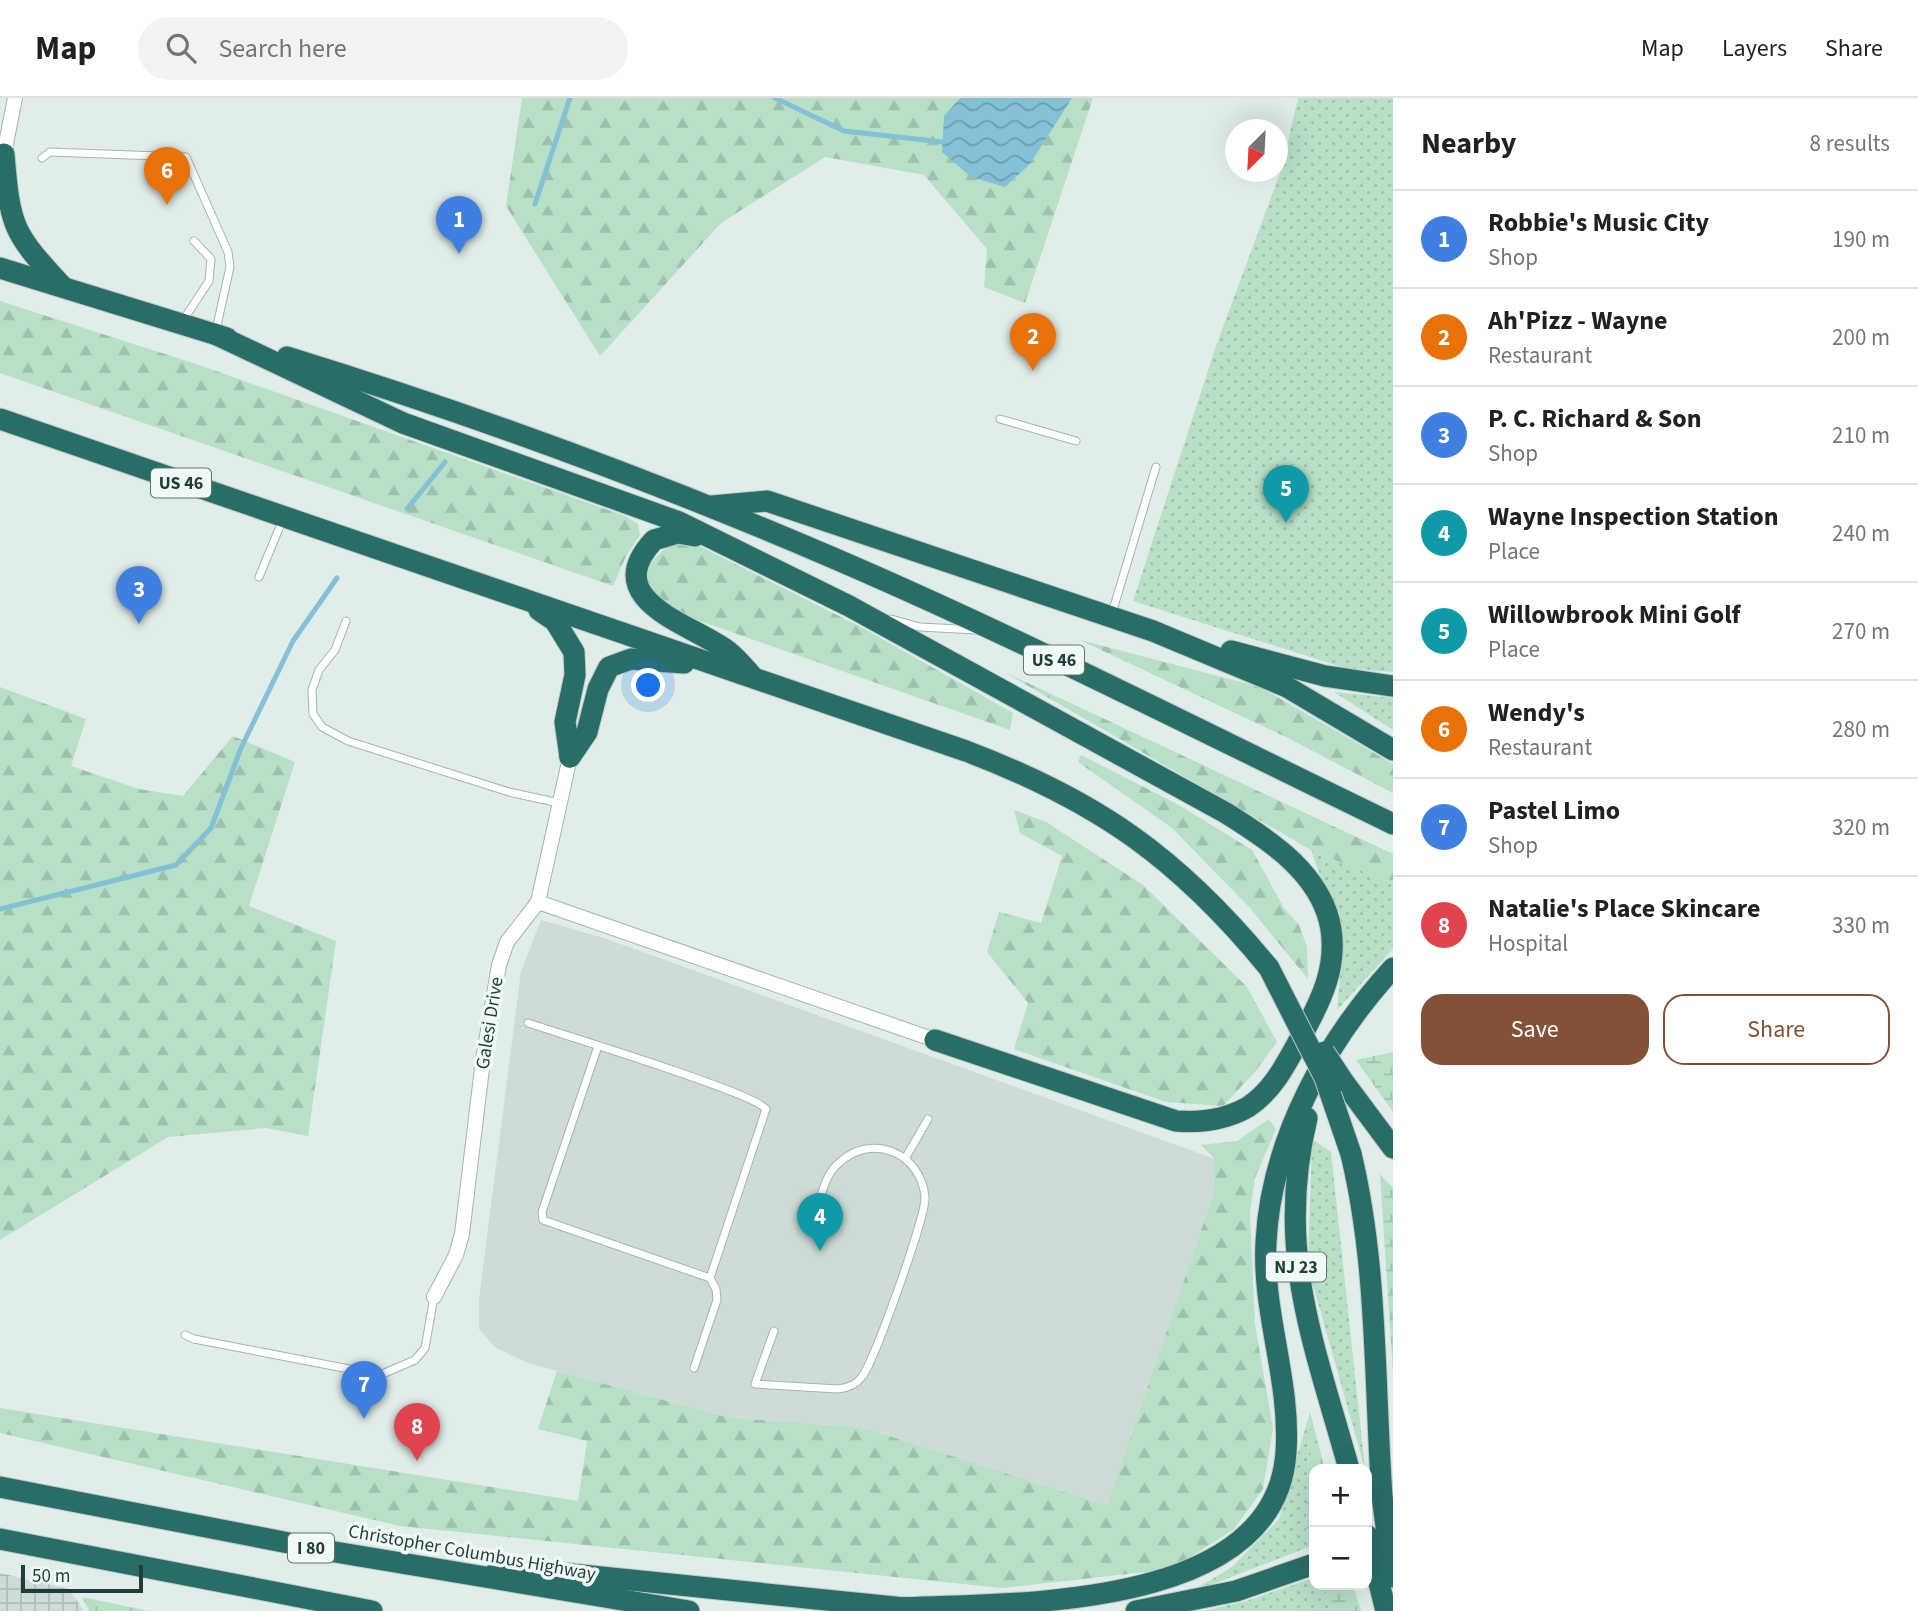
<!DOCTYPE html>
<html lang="en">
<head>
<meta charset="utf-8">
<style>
	body { margin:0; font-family:"Source Sans 3",sans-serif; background:#f2f2f2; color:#202124 }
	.controls { position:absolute; right:21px; bottom:21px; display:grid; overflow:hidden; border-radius:14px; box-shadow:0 7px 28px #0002 }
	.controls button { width:63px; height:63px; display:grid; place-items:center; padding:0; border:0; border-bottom:2px solid #e0e0e0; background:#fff; color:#202124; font:35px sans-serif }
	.compass { position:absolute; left:1225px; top:21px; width:63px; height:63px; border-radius:50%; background:#fff; box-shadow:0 7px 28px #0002; rotate:204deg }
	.scale { position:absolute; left:21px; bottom:18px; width:122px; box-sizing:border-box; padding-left:7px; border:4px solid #1f3e3a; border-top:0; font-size:19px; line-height:24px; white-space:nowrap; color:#1f3e3a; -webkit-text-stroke:5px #f1f9f6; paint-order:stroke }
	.you { position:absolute; left:649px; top:588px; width:24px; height:24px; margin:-18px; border:5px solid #fff; border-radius:50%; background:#1a73e8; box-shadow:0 0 0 10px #1a73e833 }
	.badge { display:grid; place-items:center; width:46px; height:46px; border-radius:50%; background:#835137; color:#fff; font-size:23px; font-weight:700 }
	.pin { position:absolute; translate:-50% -58px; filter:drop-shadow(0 2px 4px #0008) }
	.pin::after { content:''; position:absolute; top:37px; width:24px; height:21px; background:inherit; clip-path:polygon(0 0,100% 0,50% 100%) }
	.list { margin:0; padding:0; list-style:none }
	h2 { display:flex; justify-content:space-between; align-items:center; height:91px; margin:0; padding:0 28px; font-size:30px }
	h2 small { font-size:23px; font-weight:400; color:#757577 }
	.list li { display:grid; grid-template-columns:46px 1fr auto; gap:21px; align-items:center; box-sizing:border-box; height:98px; padding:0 28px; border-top:2px solid #e0e0e0 }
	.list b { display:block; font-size:26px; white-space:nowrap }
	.list p { margin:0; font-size:23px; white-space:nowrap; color:#757577 }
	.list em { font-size:23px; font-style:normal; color:#757577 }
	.actions { display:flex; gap:14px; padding:21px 28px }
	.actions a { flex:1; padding:16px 0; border:2px solid #835137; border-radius:21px; text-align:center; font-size:24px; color:#835137 }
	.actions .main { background:#835137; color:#fff }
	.icon { flex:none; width:38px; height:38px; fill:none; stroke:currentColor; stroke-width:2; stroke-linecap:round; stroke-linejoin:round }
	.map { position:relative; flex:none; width:1393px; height:1513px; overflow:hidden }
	header { display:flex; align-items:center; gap:42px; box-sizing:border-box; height:98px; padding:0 35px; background:#fff; border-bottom:2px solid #e0e0e0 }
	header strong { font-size:33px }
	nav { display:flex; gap:38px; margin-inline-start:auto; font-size:24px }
	.search { width:490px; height:63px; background:#f2f2f2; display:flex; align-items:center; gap:18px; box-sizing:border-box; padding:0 24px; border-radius:38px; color:#757577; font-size:26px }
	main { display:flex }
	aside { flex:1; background:#fff }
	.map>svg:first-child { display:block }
</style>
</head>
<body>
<header>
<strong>Map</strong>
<div class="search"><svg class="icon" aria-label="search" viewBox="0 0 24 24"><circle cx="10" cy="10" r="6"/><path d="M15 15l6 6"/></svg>Search here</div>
<nav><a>Map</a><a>Layers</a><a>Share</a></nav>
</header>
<main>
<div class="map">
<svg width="1393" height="1513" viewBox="0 0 1393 1513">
	<defs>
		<pattern id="industrial-grid" width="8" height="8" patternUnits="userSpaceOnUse" patternTransform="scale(1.75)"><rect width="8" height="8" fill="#cedcd8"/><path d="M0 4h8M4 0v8" fill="none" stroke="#b0beba"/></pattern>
		<pattern id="grass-dots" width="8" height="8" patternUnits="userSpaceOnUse" patternTransform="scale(1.75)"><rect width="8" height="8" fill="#b7e0c7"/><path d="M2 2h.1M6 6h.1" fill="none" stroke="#9dc1ac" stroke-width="1.8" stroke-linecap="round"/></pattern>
		<pattern id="forest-firs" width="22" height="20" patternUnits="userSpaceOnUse" patternTransform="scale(1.75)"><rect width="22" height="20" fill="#b7e0c7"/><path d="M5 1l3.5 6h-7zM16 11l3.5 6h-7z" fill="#9dc1ac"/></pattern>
		<pattern id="wetland-marsh" width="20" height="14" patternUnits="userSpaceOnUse" patternTransform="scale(1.75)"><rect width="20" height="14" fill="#b7e0c7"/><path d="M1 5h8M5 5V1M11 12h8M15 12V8" fill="none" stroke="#9dc1ac"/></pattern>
		<pattern id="water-waves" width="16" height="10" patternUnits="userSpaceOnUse" patternTransform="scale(1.75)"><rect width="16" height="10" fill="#84c0d6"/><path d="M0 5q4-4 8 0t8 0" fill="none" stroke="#6b9daf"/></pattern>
	</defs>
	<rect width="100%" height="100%" fill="#e0ede8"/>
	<polygon fill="#cedcd8" points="541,822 604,840 1215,1061 1215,1092 1107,1409 861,1329 730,1320 528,1265 496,1250 479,1231 479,1201 521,873"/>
	<polygon fill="url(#industrial-grid)" points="0,1475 69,1491 84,1513 0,1513"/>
	<g fill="url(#grass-dots)">
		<polygon points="1298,0 1393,0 1393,574 1345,570 1133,503 1216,248 1282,70"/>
		<polygon points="1334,594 1393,600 1393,632"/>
		<polygon points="1311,752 1393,786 1393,851 1337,912 1342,856 1341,834"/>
		<polygon points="1312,1041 1331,1054 1365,1371 1308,1169"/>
		<polygon points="1310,1314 1306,1433 1314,1434 1314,1447 1187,1496 1232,1469 1279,1421"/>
		<polygon points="1314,1480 1314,1487 1324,1487 1330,1513 1202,1513 1243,1504"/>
	</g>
	<g fill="url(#forest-firs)">
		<polygon points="522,0 1093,0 1025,205 984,189 987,151 924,77 825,59 721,125 600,258 506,108"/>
		<polygon points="0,203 202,268 625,418 638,426 640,437 626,458 613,488 0,275"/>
		<path d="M683,445L701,449L861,529L1013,615L1010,632L669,512C663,505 654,497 650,489C640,467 664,447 683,445Z"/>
		<polygon points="1080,542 1260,589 1393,666 1393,695 1286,639"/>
		<polygon points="1004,574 1393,756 1393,786 1311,752"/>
		<polygon points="0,589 86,621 71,668 139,691 183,698 233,638 295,664 249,808 336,843 308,1038 266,1030 168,1039 0,1142"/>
		<polygon points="1081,657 1179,707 1252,752 1284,810 1299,827 1307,849 1308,881 1250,810 1172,730 1078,664"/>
		<polygon points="1014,712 1046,724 1143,787 1247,889 1277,944 1254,975 1223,1008 1166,1004 1014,951 1028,905 987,854 999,814 1041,825 1062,758 1020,735"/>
		<polygon points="1269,1021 1276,1031 1255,1080 1250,1115 1255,1226 1273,1331 1263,1391 1234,1431 1172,1471 1002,1490 400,1428 0,1335 0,1310 578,1403 587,1343 538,1331 557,1273 730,1320 861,1329 1107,1408 1215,1092 1215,1061 1201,1047 1237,1043"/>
	</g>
	<g fill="url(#wetland-marsh)">
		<polygon points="1393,954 1393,1014 1356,962"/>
		<polygon points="1380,1076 1393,1090 1393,1275"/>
		<polygon points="1310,1314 1325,1371 1314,1371 1314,1434 1306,1434"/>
		<polygon points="1324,1487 1353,1487 1361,1513 1330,1513"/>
		<polygon points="82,1499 149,1513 89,1513"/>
	</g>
	<polygon fill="url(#water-waves)" points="960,0 1072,0 1030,66 1005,89 971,79 942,54 944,18"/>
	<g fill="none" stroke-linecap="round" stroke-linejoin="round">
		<g stroke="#84c0d6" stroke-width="5">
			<polyline points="775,0 844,33 943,44"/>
			<polyline points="535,106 570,0"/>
			<polyline points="407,411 445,364"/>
			<polyline points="0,811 176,767 211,730 241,650 293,543 337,480"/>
		</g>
		<defs>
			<g id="lane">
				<polyline points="42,60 50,54 186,59 228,154 230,169 216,232"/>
				<polyline points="182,224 209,183 211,161 194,143"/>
				<polyline points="1000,321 1076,343"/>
				<polyline points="259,479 283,421"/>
				<polyline points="1112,515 1156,369"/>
				<polyline points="891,521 920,529 976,532"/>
				<polyline points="346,523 335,552 319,572 312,592 313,616 322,629 348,643 509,694 559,705"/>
				<path d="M528,925C561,936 755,995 766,1011L710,1180L716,1191L717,1202L694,1270"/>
				<polyline points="598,948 542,1114 543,1122 710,1180"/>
				<polyline points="906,1059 928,1021"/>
				<path d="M774,1233L755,1286L838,1291C847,1290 855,1288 861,1280C873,1268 927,1115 925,1099C921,1055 872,1034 839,1065C829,1073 825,1085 821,1097"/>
				<polyline points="185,1237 194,1241 380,1277 415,1262 425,1250 434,1199"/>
			</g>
			<g id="street">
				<polyline points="4,56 15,0"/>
				<polyline points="538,804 935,942"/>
				<polyline points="434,1199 456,1157 462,1136 483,962 499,867 507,844 538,804 570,659"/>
			</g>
			<g id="highway">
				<path d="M4,56C10,130 13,135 63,189"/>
				<polyline points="0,170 227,240"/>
				<path d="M215,236L403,325L679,424L849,508L1226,715C1266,740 1311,769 1327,815C1343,863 1320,906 1297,946C1284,970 1271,994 1248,1009C1225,1022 1201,1025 1176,1023L935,942"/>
				<path d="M287,259C472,316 654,383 831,459C1022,541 1207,636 1393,726"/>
				<path d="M0,321L966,653C1098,703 1179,760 1269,870"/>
				<polyline points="712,408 767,403 1153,533 1287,589 1393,652"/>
				<path d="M695,438L678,435L654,442C596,504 696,527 729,554C738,561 745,570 752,578"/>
				<polyline points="539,512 555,523 574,554 575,577 565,624 570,659"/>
				<polyline points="1231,553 1325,578 1393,588"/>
				<polyline points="570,659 587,634 598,591 609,569 631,561 684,565"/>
				<polyline points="1343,983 1393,1050"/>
				<path d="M1307,1020C1275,1153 1314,1245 1349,1371"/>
				<path d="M1351,1056C1378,1168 1374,1284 1382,1398"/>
				<polyline points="0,1389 335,1454 689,1513"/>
				<polyline points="0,1441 372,1513"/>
				<polyline points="493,1477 523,1471 914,1511"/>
				<path d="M900,1510C1013,1505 1276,1513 1286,1354C1291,1283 1262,1215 1266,1144C1271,1043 1326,943 1393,870"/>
				<polyline points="1136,1513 1236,1493 1314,1466"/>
			</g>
		</defs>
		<use href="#lane" stroke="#a2b5b0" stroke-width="9"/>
		<use href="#street" stroke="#a2b5b0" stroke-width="16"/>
		<use href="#highway" stroke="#c0c9c8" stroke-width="23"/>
		<use href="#lane" stroke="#fff" stroke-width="7"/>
		<use href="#street" stroke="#fff" stroke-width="14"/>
		<use href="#highway" stroke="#296d67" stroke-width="21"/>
		<defs>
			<g id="highway-bridge">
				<polyline points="1269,870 1325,980 1351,1056"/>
				<polyline points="1324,954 1343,983"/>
				<polyline points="1382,1398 1393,1479"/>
				<polyline points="1367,1437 1386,1513"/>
			</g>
		</defs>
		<use href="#highway-bridge" stroke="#c0c9c8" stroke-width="23" stroke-linecap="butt"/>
		<use href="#highway-bridge" stroke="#296d67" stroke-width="21"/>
	</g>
	<g text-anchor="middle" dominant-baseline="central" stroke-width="7" stroke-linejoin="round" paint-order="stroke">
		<g fill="#f1f9f6" stroke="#5e7672" stroke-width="2">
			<rect x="151" y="370.5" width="60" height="29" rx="5"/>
			<rect x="1024" y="547.5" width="60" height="29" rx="5"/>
			<rect x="1266" y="1154.5" width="60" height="29" rx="5"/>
			<rect x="288" y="1435.5" width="46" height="29" rx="5"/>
		</g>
		<g font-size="18" font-weight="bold" fill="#1f3e3a">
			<text x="181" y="385">US 46</text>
			<text x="1054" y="562">US 46</text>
			<text x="1296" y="1169">NJ 23</text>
			<text x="311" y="1450">I 80</text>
		</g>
		<g font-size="19" fill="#1f3e3a" stroke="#f1f9f6">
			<text transform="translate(490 925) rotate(-81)">Galesi Drive</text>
			<text transform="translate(472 1455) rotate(10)">Christopher Columbus Highway</text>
		</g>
	</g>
</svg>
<div class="controls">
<button>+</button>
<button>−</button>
</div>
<svg class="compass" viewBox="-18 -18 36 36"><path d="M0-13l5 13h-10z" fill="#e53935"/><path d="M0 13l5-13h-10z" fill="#757577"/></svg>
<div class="scale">50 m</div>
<div class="you"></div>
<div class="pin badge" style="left:459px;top:156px;background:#3f7fe0">1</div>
<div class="pin badge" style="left:1033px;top:273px;background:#e8710a">2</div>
<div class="pin badge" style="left:139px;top:526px;background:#3f7fe0">3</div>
<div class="pin badge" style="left:820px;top:1153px;background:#0f9aa8">4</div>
<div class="pin badge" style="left:1286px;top:425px;background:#0f9aa8">5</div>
<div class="pin badge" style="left:167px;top:107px;background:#e8710a">6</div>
<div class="pin badge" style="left:364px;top:1321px;background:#3f7fe0">7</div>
<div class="pin badge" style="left:417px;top:1363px;background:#e0444e">8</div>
</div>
<aside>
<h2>Nearby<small>8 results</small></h2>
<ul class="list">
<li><span class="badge" style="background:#3f7fe0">1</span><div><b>Robbie's Music City</b><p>Shop</p></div><em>190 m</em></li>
<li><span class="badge" style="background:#e8710a">2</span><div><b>Ah'Pizz - Wayne</b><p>Restaurant</p></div><em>200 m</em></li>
<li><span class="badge" style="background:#3f7fe0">3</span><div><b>P. C. Richard &amp; Son</b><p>Shop</p></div><em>210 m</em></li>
<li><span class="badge" style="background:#0f9aa8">4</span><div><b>Wayne Inspection Station</b><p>Place</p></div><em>240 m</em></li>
<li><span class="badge" style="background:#0f9aa8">5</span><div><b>Willowbrook Mini Golf</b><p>Place</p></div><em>270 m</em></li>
<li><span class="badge" style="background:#e8710a">6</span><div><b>Wendy's</b><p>Restaurant</p></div><em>280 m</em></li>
<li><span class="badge" style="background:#3f7fe0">7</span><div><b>Pastel Limo</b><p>Shop</p></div><em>320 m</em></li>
<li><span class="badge" style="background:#e0444e">8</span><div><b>Natalie's Place Skincare</b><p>Hospital</p></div><em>330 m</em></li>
</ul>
<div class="actions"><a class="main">Save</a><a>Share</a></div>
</aside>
</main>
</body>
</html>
